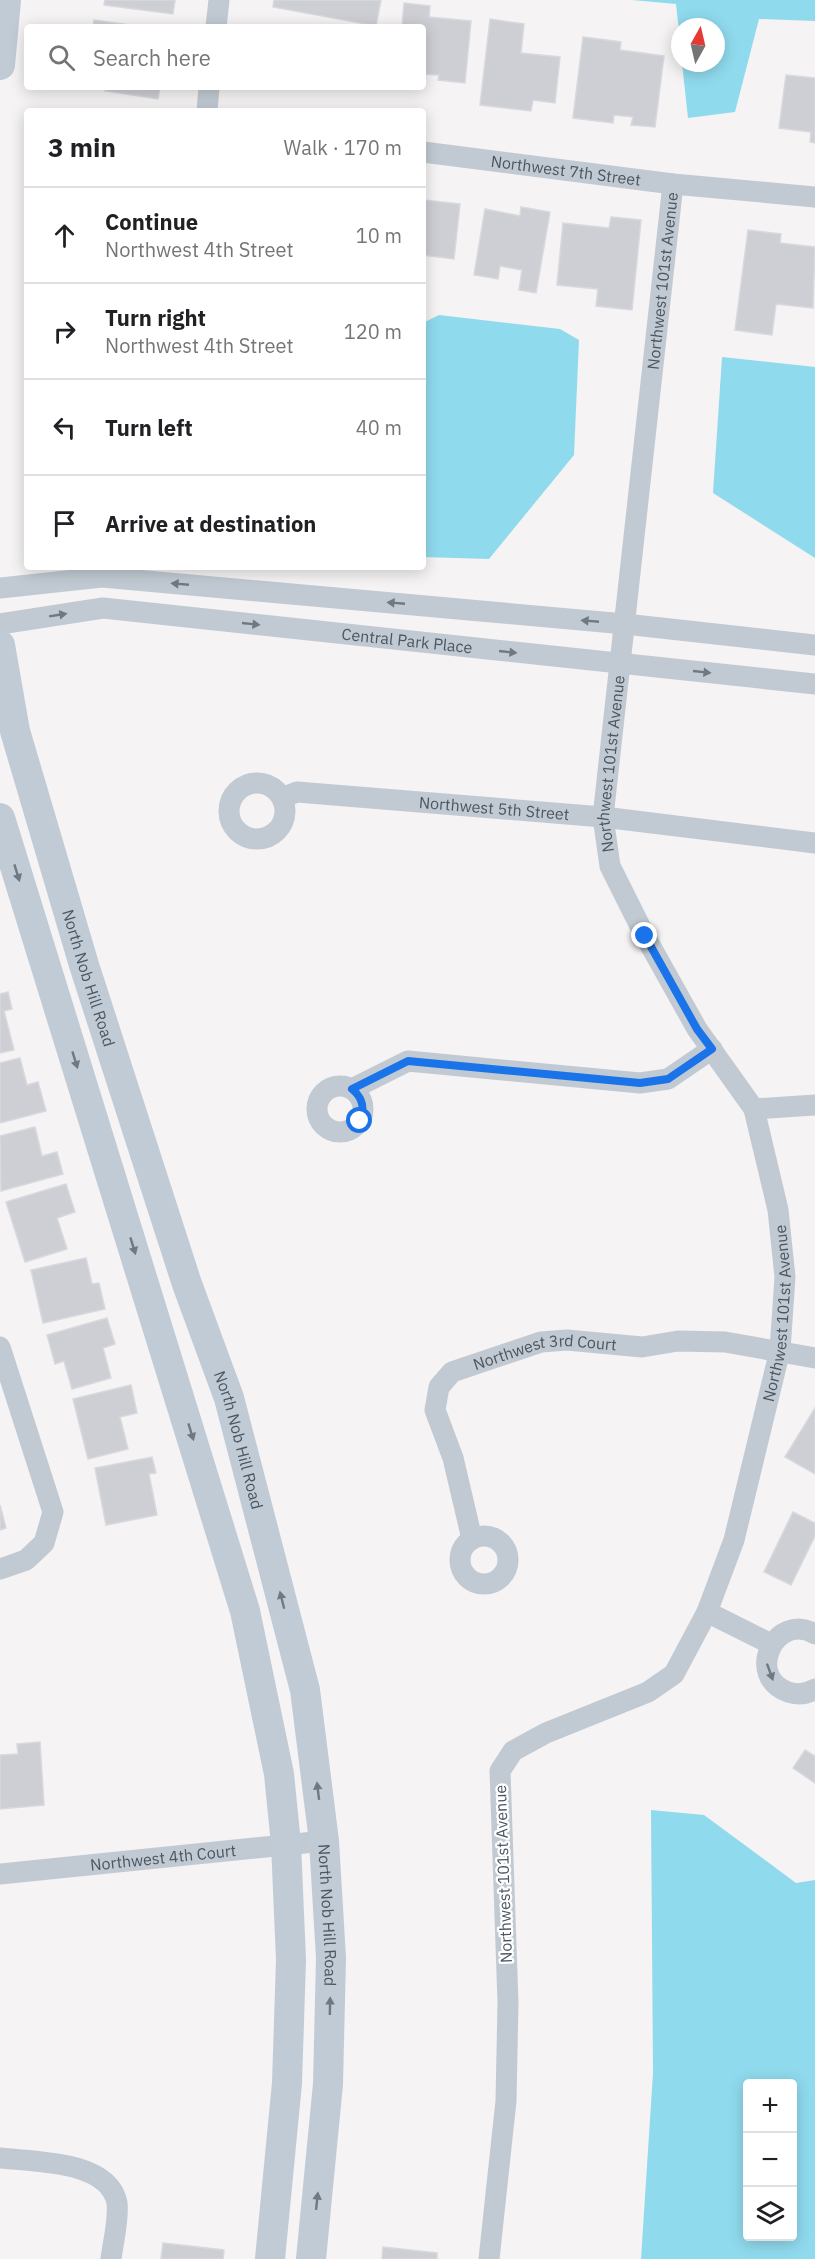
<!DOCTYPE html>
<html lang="en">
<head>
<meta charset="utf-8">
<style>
	body { margin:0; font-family:"IBM Plex Sans",sans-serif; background:#f6f6f6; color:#202124 }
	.controls { position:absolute; right:18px; bottom:18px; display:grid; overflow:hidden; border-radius:6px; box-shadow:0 3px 15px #0003 }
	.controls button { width:54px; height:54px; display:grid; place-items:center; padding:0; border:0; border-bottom:2px solid #e0e0e0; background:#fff; color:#202124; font:30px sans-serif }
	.compass { position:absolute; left:671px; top:18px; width:54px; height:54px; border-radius:50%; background:#fff; box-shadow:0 3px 15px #0003; rotate:8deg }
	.stop { position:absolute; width:18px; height:18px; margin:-14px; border:4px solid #1a73e8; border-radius:50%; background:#fff }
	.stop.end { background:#1a73e8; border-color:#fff; box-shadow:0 2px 6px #0008 }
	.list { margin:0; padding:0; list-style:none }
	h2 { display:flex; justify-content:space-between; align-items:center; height:78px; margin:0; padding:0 24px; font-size:26px }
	h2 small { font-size:20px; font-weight:400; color:#757577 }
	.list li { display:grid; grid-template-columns:39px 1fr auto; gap:18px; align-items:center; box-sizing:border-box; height:96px; padding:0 24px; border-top:2px solid #e0e0e0 }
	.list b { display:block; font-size:22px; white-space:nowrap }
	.list p { margin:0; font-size:20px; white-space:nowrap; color:#757577 }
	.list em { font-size:20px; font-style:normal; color:#757577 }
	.icon { flex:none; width:33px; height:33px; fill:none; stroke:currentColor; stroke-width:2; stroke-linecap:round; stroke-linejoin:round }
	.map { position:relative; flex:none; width:815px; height:2259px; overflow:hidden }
	.search { position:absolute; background:#fff; box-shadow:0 3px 15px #0003; left:24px; top:24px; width:402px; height:66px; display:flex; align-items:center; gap:15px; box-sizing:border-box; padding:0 21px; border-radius:6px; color:#757577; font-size:22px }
	.panel { position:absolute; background:#fff; box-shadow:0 3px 15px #0003; left:24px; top:108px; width:402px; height:462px; border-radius:6px }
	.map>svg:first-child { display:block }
</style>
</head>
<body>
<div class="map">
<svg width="815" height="2259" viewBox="0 0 815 2259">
	<rect width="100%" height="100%" fill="#f5f3f3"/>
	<g fill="#90daee" fill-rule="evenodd">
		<polygon points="632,0 815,0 815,21 759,19 735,112 688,118 682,63 716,63 716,27 680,27 680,40 676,4"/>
		<polygon points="439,315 560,329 579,340 574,455 489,559 423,557 423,323"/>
		<polygon points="722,357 815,367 815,558 713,493"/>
		<path d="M651,1810L704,1815L796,1883L815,1880V2259H641L653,2073ZM748,2084H792V2236H748Z"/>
	</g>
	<g fill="#cdcfd5" stroke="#d7d9de" stroke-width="1.5">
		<polygon points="105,0 175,0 173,14 104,5"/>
		<polygon points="274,0 381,0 376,26 273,7"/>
		<polygon points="404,3 430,6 429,17 471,21 465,83 438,80 439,75 423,74 423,27 402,27"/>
		<polygon points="490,19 524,24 521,53 560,57 555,103 533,100 531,111 480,105"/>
		<polygon points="94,20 144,27 93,27"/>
		<polygon points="583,37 621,42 620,50 664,56 655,127 631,125 633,117 614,115 613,123 573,118"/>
		<polygon points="786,75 815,78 815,143 810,142 811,132 779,128"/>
		<polygon points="106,87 160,87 158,99 105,91"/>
		<polygon points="423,200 460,204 454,259 423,255"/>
		<polygon points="521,207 550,212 536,293 519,290 522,270 500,266 498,279 474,275 485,209 520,216"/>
		<polygon points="611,217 641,220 632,310 596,306 598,289 557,285 563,223 609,228"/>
		<polygon points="748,230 781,234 780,243 815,247 813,308 776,304 772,335 735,330"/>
		<polygon points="8,992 12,1009 4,1011 14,1050 0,1053 0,994"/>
		<polygon points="20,1058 27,1085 38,1082 46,1111 0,1123 0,1063"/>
		<polygon points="35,1127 42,1156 57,1152 63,1174 1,1191 0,1136"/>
		<polygon points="66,1184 75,1212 57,1218 67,1249 25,1262 6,1202"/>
		<polygon points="86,1258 92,1284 99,1283 105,1309 43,1323 31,1270"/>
		<polygon points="107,1318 115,1344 103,1348 111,1378 72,1389 64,1361 55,1364 47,1335"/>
		<polygon points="131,1385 137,1413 120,1417 128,1449 88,1459 73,1399"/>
		<polygon points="815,1408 815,1474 785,1457"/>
		<polygon points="152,1457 156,1473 149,1474 157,1515 106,1525 95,1468"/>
		<polygon points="0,1505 6,1528 0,1530"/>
		<polygon points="793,1512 815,1523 815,1536 791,1585 764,1572"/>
		<polygon points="40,1742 44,1805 0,1809 0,1755 18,1754 17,1744"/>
		<polygon points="805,1750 815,1756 815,1783 793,1768"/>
		<polygon points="163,2243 224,2250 223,2259 161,2259"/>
		<polygon points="383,2247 437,2253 437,2259 382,2259"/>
	</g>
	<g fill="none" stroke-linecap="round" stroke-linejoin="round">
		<g stroke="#c1cad2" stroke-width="21">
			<polyline points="216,27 219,0"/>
			<polyline points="207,111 209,87"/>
			<path id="s1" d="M423,152L673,184L815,197"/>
			<polyline points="0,588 102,577 625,624 815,645"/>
			<path id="s2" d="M0,624L103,608L815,684"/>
			<circle cx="257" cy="811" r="28"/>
			<path id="s3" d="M282,798L297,792L603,817L815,843"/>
			<circle cx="340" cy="1109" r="23"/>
			<polyline points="352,1089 408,1061 640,1083 668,1079 712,1049"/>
			<polyline points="754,1109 815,1105"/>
			<polyline points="0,1347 53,1512 44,1543 26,1560 0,1569"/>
			<circle cx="484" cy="1560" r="24"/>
			<path id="s4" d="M472,1539L453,1458L435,1410L439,1387L452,1372L541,1342L567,1340L642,1347L678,1341L725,1342L815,1358"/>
			<polyline points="707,1612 771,1644"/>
			<path d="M815,1634C776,1611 744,1676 788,1692C797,1695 807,1694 815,1689"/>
			<path id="s5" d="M0,1874L324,1841"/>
			<path d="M0,2158C34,2162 109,2160 117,2203C119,2220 113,2242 111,2259"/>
			<path id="s6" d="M489,2259L506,2101L508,2003L500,1771L513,1751L546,1733L648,1692L674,1674L707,1612L734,1540L780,1350L785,1277L778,1210L754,1109L697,1029L645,936L610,866L603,817L673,184"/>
		</g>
		<g stroke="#c1cbd6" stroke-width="30">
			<polyline points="0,65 6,0"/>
			<path id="s7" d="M0,645L15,731L84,965L187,1284L229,1398L305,1690L324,1841L331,1958L328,2084L311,2259"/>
			<polyline points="0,818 245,1611 279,1774 286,1844 291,1960 287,2083 270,2259"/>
		</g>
	</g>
	<defs><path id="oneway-solid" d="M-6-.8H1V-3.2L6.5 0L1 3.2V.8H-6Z" transform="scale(1.5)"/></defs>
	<g fill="#6e7983">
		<use href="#oneway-solid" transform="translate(180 584) rotate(-175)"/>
		<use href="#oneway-solid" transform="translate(396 603) rotate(-175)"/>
		<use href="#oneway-solid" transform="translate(58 615) rotate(-9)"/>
		<use href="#oneway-solid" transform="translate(590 621) rotate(-175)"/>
		<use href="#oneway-solid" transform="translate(251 624) rotate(6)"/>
		<use href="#oneway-solid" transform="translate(508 652) rotate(6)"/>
		<use href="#oneway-solid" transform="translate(702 672) rotate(6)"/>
		<use href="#oneway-solid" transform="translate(770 1672) rotate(70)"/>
	</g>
	<g fill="#6e7984">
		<use href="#oneway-solid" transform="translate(17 873) rotate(73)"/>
		<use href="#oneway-solid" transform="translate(75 1060) rotate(73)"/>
		<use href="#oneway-solid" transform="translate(133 1246) rotate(73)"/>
		<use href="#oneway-solid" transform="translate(191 1432) rotate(73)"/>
		<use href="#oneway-solid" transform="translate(282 1600) rotate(-104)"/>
		<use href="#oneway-solid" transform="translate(318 1791) rotate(-97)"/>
		<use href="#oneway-solid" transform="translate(330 2006) rotate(-89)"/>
		<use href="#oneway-solid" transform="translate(317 2201) rotate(-84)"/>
	</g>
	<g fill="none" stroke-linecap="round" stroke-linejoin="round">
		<path stroke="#1a73e8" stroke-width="8" d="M360,1121C365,1108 363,1098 352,1089L408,1061L640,1083L668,1079L712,1049L697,1029L645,936"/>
	</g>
	<g text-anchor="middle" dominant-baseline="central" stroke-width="4.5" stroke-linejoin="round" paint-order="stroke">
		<g font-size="16" fill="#4a5661" stroke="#fff">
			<text stroke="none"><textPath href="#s1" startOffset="144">Northwest 7th Street</textPath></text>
			<text stroke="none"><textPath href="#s6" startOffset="2151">Northwest 101st Avenue</textPath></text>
			<text stroke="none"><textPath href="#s2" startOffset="410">Central Park Place</textPath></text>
			<text stroke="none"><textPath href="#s6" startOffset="1665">Northwest 101st Avenue</textPath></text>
			<text stroke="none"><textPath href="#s3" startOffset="214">Northwest 5th Street</textPath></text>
			<text stroke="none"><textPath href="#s7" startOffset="345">North Nob Hill Road</textPath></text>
			<text stroke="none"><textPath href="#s6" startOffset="1071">Northwest 101st Avenue</textPath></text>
			<text stroke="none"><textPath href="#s4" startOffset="274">Northwest 3rd Court</textPath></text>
			<text stroke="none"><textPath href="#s7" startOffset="831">North Nob Hill Road</textPath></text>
			<text stroke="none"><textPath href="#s5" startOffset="164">Northwest 4th Court</textPath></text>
			<text transform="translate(503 1874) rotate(-92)">Northwest 101st Avenue</text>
			<text stroke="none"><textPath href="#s7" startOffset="1316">North Nob Hill Road</textPath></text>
		</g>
	</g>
</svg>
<div class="controls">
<button>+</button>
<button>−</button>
<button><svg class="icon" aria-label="layers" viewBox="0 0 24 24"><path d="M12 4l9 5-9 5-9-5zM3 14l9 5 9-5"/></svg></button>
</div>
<svg class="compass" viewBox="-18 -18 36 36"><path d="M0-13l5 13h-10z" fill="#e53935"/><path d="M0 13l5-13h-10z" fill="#757577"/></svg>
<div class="stop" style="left:360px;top:1121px"></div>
<div class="stop end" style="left:645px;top:936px"></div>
<div class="search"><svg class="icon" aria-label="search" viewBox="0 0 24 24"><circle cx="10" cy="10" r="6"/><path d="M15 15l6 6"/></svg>Search here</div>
<section class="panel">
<h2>3 min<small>Walk · 170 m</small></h2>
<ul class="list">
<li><svg class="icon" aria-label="ahead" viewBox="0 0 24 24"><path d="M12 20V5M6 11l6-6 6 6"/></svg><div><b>Continue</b><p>Northwest 4th Street</p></div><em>10 m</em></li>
<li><svg class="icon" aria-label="right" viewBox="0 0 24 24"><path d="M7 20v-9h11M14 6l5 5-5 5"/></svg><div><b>Turn right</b><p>Northwest 4th Street</p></div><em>120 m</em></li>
<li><svg class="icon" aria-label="left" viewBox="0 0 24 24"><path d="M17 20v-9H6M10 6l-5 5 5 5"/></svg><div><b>Turn left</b></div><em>40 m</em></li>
<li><svg class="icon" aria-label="arrive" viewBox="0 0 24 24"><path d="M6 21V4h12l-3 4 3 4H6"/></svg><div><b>Arrive at destination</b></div></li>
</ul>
</section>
</div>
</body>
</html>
